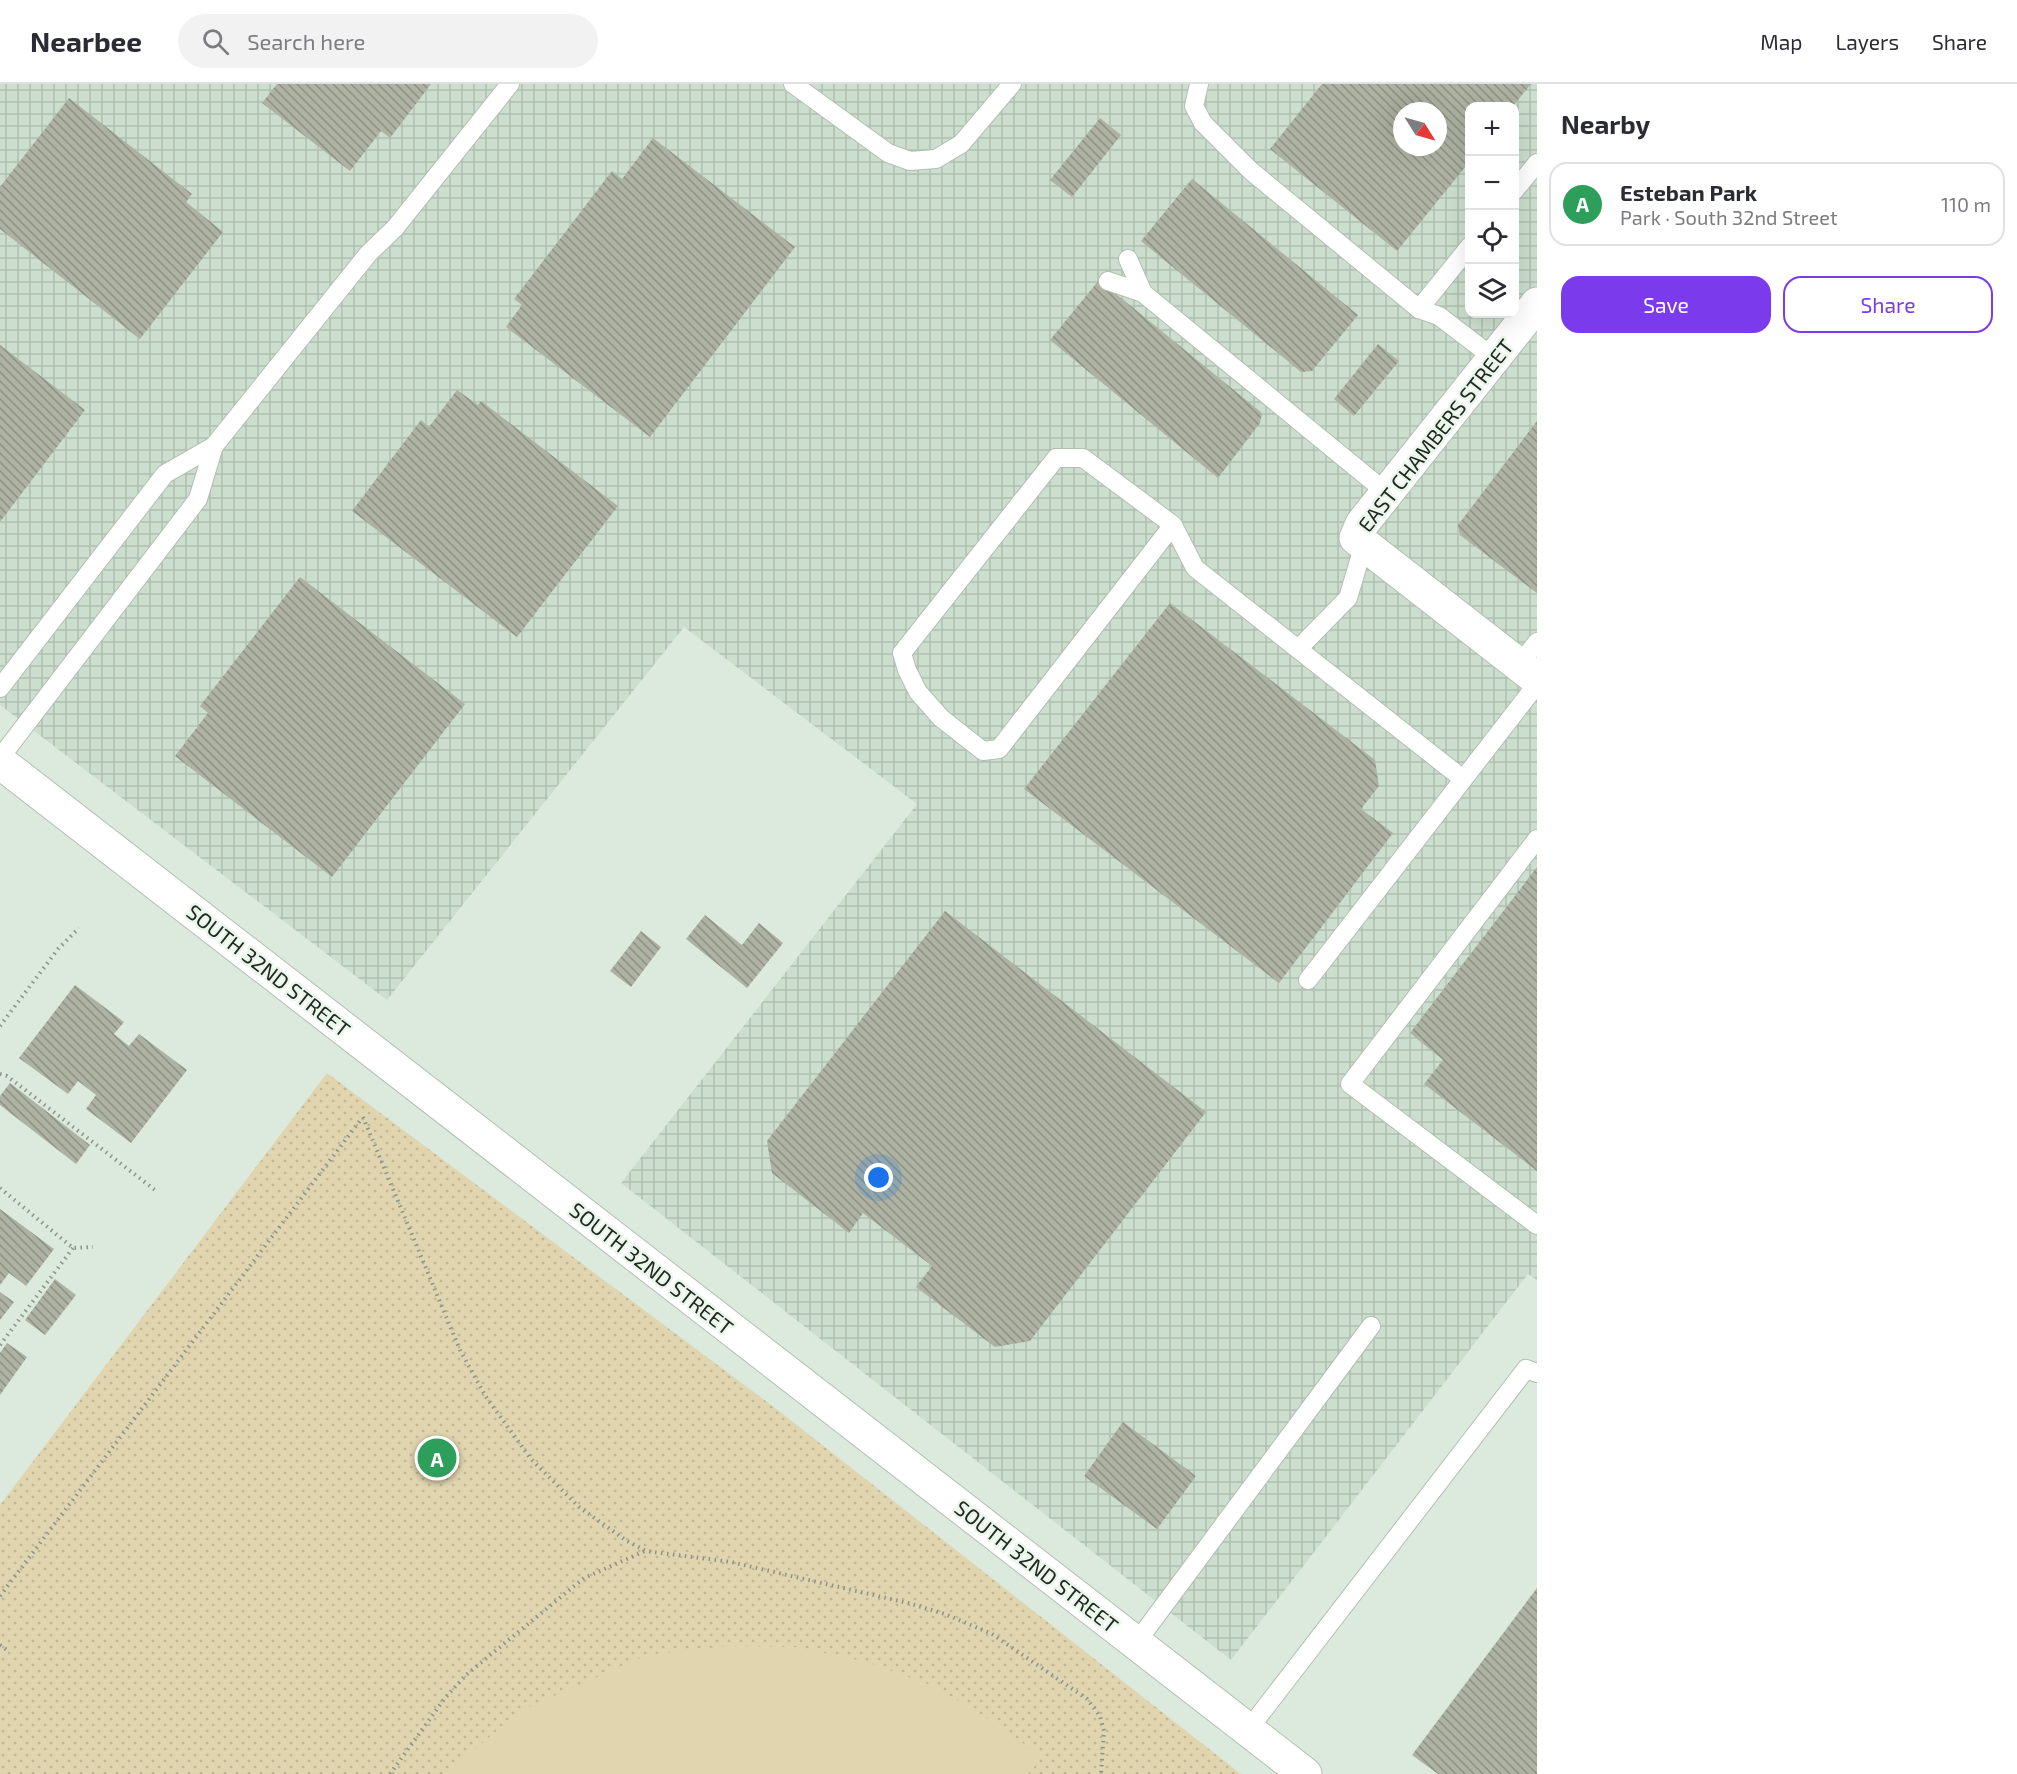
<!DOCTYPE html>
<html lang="en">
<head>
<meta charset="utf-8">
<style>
	body { margin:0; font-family:"Exo 2",sans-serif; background:#f2f2f3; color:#2b2b33 }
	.controls { position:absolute; right:18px; top:18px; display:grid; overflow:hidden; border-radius:12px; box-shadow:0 6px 24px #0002 }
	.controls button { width:54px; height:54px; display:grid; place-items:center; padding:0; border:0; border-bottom:2px solid #e1e1e2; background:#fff; color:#2b2b33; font:30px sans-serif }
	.compass { position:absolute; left:1393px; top:18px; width:54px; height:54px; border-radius:50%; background:#fff; box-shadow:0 6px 24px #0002; rotate:127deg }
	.you { position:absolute; left:879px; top:1094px; width:21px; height:21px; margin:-15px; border:4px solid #fff; border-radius:50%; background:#1a73e8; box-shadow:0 0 0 9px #1a73e833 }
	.badge { display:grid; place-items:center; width:39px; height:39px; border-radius:50%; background:#7c3aed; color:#fff; font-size:20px; font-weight:700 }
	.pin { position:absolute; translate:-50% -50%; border:3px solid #fff; box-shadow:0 2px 6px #0006 }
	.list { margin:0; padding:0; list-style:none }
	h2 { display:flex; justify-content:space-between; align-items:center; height:78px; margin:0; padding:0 24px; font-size:26px }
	h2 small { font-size:20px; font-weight:400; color:#7c7c81 }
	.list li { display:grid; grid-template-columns:39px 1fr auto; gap:18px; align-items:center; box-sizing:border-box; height:84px; margin:0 12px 12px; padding:0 12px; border:2px solid #e1e1e2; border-radius:18px }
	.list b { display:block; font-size:22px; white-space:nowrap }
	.list p { margin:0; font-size:20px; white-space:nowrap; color:#7c7c81 }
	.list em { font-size:20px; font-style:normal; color:#7c7c81 }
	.actions { display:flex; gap:12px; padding:18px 24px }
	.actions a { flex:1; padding:14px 0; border:2px solid #7c3aed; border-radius:18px; text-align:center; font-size:21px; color:#7c3aed }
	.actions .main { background:#7c3aed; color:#fff }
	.icon { flex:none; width:33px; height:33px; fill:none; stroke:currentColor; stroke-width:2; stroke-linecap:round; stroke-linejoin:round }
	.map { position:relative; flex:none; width:1537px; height:1690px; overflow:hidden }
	header { display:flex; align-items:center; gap:36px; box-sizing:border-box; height:84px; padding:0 30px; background:#fff; border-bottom:2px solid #e1e1e2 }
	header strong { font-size:28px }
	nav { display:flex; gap:33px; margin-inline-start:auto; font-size:21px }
	.search { width:420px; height:54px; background:#f2f2f3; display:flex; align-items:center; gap:15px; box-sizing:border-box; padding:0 21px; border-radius:33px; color:#7c7c81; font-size:22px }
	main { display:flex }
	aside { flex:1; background:#fff }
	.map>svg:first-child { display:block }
</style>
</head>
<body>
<header>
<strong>Nearbee</strong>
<div class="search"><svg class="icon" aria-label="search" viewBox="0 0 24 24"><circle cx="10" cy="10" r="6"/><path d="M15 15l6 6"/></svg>Search here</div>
<nav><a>Map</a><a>Layers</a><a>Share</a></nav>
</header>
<main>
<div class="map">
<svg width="1537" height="1690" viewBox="0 0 1537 1690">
	<defs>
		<pattern id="industrial-grid" width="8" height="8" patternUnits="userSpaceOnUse" patternTransform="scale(1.5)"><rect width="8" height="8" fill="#ccdfce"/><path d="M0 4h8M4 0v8" fill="none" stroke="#afbfb1"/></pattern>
		<pattern id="green-dots" width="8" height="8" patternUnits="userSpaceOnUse" patternTransform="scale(1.5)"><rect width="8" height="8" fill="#e1d5af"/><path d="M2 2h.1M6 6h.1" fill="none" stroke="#c1b796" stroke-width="1.8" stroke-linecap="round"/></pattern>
		<pattern id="building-back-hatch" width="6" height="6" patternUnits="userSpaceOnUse" patternTransform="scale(1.5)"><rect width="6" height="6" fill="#adb2a2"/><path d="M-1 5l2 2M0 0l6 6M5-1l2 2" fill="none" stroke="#8c9184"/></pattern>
	</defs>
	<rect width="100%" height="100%" fill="#dceadd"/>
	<path fill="url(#industrial-grid)" fill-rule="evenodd" d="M0,0H1537V1196L1528,1190L1231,1576L621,1099L917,720L684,543L387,916L0,621ZM1470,22H1514V230H1470ZM1402,27H1438V63H1402Z"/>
	<polygon fill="url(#green-dots)" points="327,989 779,1327 1241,1690 0,1690 0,1421"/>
	<polygon fill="#e1d5af" points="726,1562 795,1563 867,1578 933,1602 992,1637 1042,1673 1028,1690 446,1690 520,1627 647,1571"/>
	<g fill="url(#building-back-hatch)" fill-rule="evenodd">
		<polygon points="277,0 431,0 390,54 381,47 350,87 262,19"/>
		<path d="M1322,0H1531L1513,22H1470V77L1397,167L1270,65ZM1402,27H1438V63H1402Z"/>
		<polygon points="69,14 192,110 186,118 223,148 140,255 0,145 0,103"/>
		<polygon points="1100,34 1121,51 1072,113 1050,96"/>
		<polygon points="653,54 795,163 650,353 506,243 522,221 514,215 612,87 622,95"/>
		<polygon points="1192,95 1358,231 1312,287 1301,288 1141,157"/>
		<polygon points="1099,196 1262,329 1260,339 1218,394 1050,256"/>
		<polygon points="1378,260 1399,277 1354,332 1334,315"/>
		<polygon points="0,261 85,326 0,438"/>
		<polygon points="457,306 478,321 481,317 618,422 517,553 352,427 421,336 429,343"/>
		<polygon points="1537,337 1537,509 1460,451 1458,441"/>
		<polygon points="300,493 465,620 332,793 175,672 208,629 200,622"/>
		<polygon points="1170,519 1375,676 1379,702 1361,725 1393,749 1279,899 1024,705"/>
		<polygon points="1537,783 1537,1087 1424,1000 1443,976 1410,949"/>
		<polygon points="945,827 1206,1028 1030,1257 995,1263 916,1203 932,1182 863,1129 849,1149 772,1089 767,1057"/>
		<polygon points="705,831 742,861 759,839 783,859 747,904 686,855"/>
		<polygon points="641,847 661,863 631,903 610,887"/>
		<polygon points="75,901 124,938 114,950 129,962 139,950 187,986 131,1059 86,1025 96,1011 78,997 68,1010 19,974"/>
		<polygon points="10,999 90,1061 76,1080 0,1021 0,1012"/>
		<polygon points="0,1125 54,1165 26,1202 9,1189 0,1201"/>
		<polygon points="55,1195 76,1211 45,1251 25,1236"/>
		<polygon points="0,1208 14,1218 0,1236"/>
		<polygon points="7,1259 27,1273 0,1311 0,1269"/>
		<polygon points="1123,1338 1196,1392 1157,1445 1084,1392"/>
		<polygon points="1537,1504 1537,1690 1438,1690 1412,1671"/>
	</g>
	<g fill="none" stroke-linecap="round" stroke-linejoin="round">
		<defs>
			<g id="lane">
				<polyline points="793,0 888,69 910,77 936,75 961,60 1012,0"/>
				<polyline points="1199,0 1194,22 1203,39 1251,87 1419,225 1439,232 1494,274"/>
				<polyline points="1514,107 1537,79"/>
				<polyline points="1128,175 1143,209"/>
				<polyline points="1108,197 1143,209 1387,409"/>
				<polyline points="1419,225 1470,162"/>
				<polyline points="214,362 368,170 395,144 510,0"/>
				<polyline points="1173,441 999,665 983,667 941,634 918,608 907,586 902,569 1056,374 1083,374 1173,441 1195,484 1463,695"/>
				<polyline points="1298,565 1348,514 1364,460"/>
				<polyline points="1519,581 1537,558"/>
				<polyline points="0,604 165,390 214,362 198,415 0,674"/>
				<polyline points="1537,755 1350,1000 1537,1141"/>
				<polyline points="1308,896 1537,600"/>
				<polyline points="1136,1559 1371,1242"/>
				<polyline points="1248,1646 1526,1285 1537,1289"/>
			</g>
			<polyline id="street" points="1537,220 1362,440 1356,454 1537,595"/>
			<polyline id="secondary" points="0,678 1305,1690"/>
		</defs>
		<use href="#lane" stroke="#b2bfb3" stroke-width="20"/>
		<use href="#street" stroke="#b2bfb3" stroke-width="35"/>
		<use href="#secondary" stroke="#b2bfb3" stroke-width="35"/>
		<g stroke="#89938a" stroke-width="4" stroke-dasharray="1.5 4.5" stroke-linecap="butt">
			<polyline points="0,942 58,865 79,844"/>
			<polyline points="0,990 7,992 155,1106"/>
			<polyline points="363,1033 460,1266 486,1313 531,1375 579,1423 627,1457 646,1467 731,1478 908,1519 945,1530 992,1550 1087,1615 1100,1632 1104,1647 1101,1690"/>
			<polyline points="0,1104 73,1164 93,1163"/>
			<polyline points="0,1261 73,1164"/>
			<polyline points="0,1512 362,1034"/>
			<polyline points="0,1561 7,1566"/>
			<polyline points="390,1690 445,1614 466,1591 584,1494 645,1467"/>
		</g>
		<use href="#lane" stroke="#fff" stroke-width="18"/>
		<use href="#street" stroke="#fff" stroke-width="33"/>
		<use href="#secondary" stroke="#fff" stroke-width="33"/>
	</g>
	<g text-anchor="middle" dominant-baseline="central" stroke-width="5" stroke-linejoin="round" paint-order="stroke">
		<g font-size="21" fill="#222723" stroke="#e9f7ea">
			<text transform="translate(1435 351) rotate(-52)">EAST CHAMBERS STREET</text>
			<text transform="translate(269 886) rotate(38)">SOUTH 32ND STREET</text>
			<text transform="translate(652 1184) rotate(38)">SOUTH 32ND STREET</text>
			<text transform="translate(1037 1482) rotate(38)">SOUTH 32ND STREET</text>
		</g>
	</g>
</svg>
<div class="controls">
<button>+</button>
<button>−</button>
<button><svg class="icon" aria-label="locate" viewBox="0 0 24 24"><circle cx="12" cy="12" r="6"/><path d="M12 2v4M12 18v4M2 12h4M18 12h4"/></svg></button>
<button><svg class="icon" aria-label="layers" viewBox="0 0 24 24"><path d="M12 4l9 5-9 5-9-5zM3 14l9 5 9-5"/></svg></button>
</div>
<svg class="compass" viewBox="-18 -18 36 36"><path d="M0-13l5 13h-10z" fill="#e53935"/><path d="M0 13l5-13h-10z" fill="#7c7c81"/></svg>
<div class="you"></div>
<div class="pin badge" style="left:437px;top:1374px;background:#2e9e5b">A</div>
</div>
<aside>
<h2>Nearby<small></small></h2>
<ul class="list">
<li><span class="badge" style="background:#2e9e5b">A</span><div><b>Esteban Park</b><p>Park · South 32nd Street</p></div><em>110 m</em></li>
</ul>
<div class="actions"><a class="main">Save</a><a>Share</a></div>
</aside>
</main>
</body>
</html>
